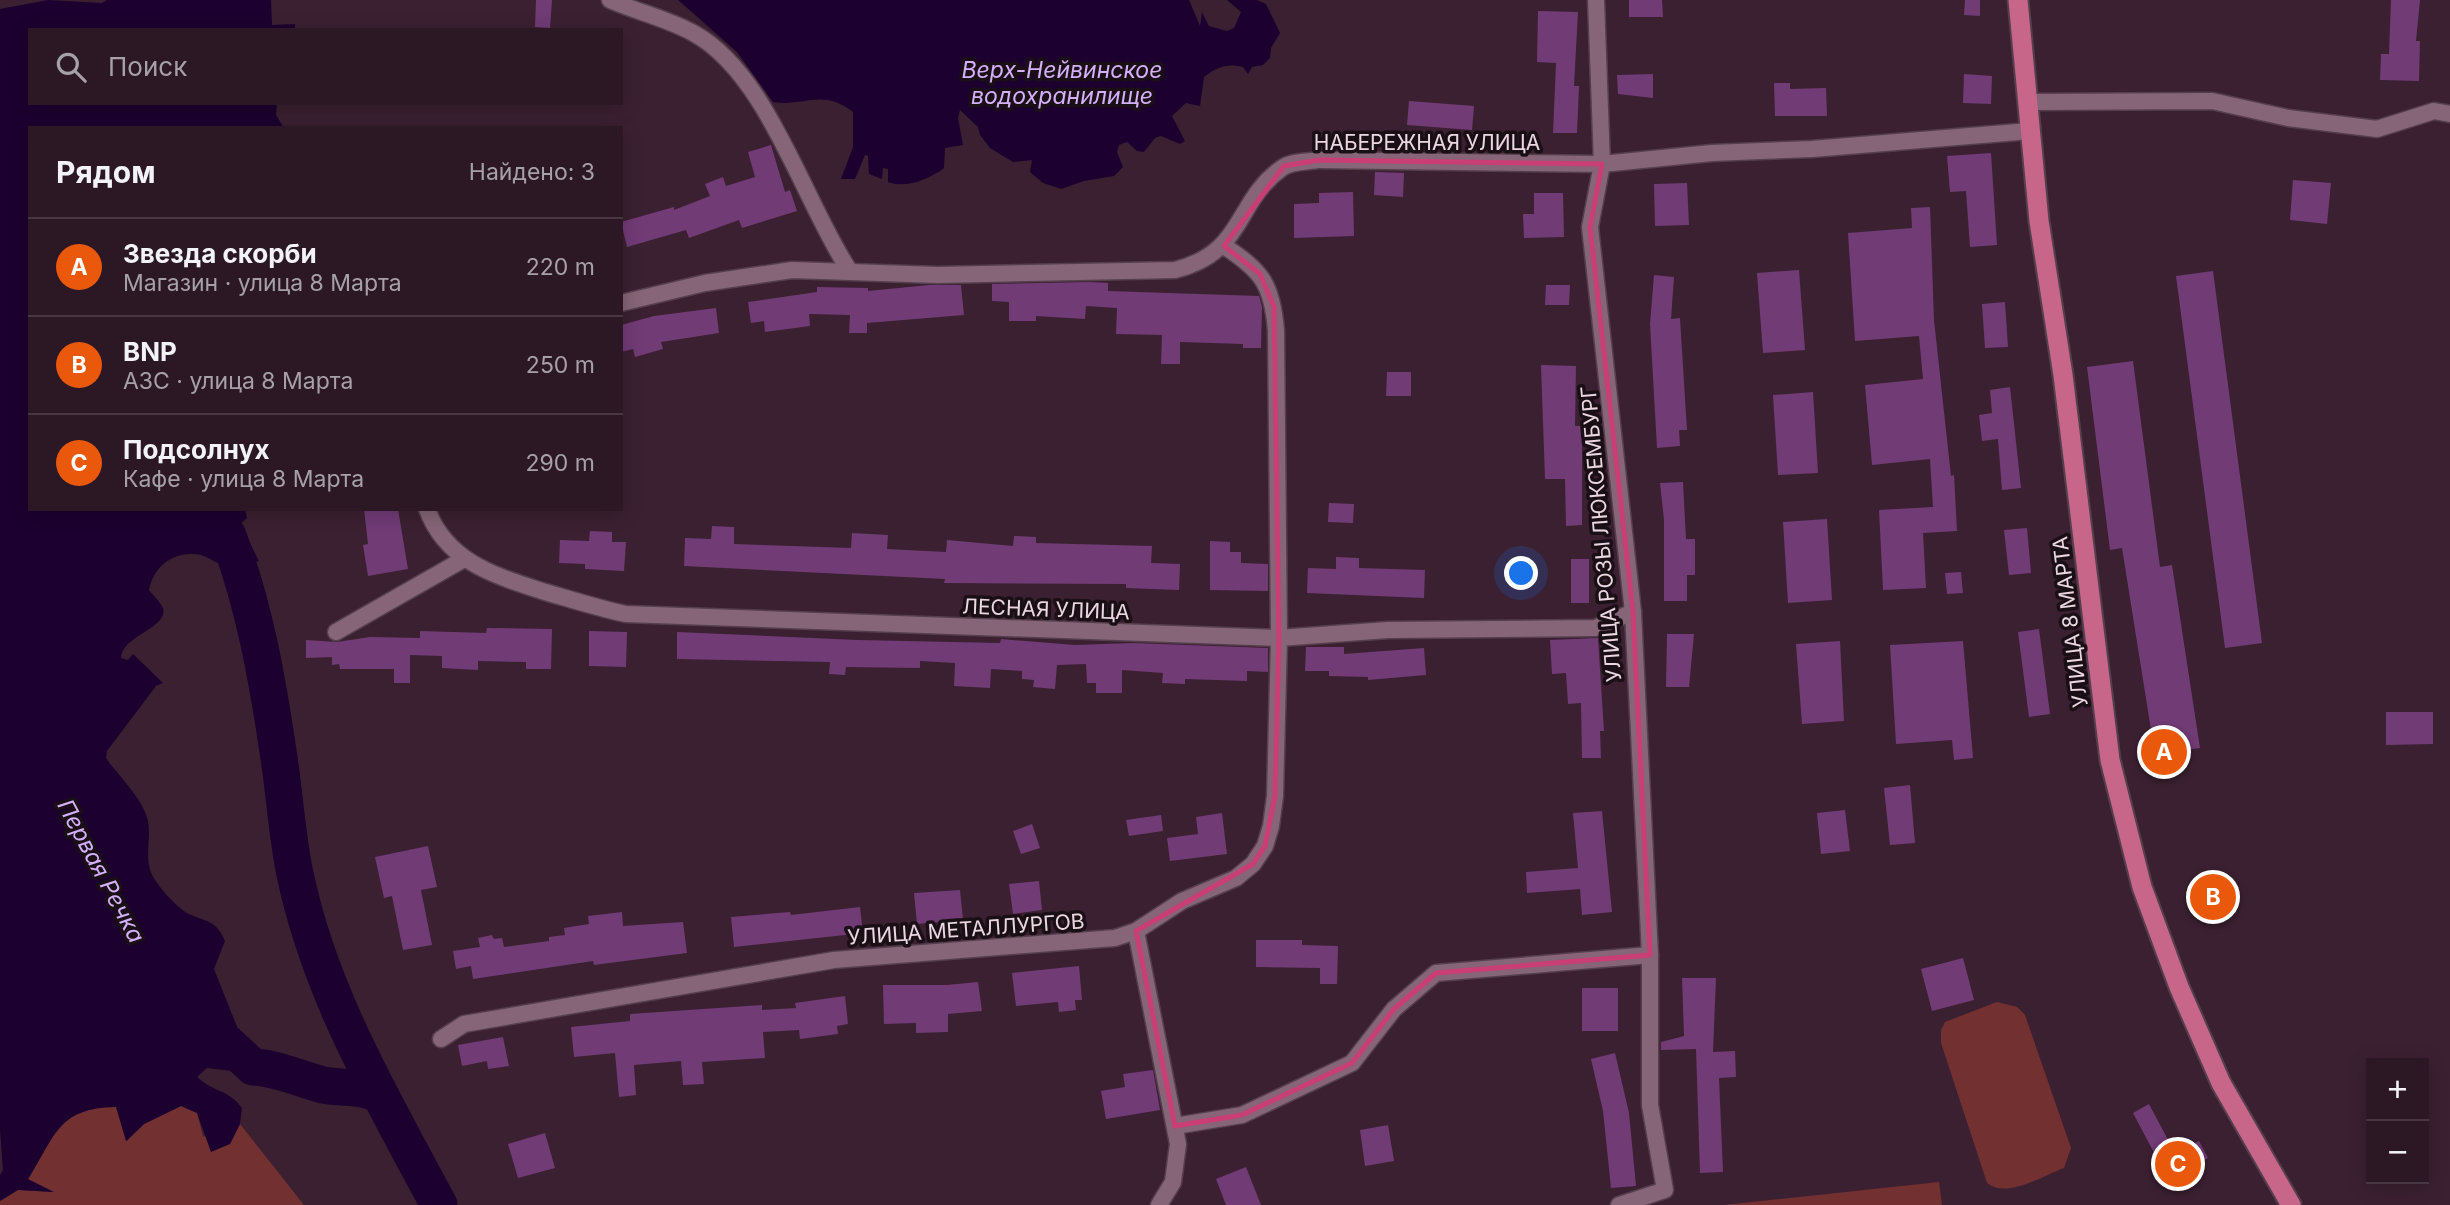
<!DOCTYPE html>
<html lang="ru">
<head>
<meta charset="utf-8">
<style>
	body { margin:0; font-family:Inter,sans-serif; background:#382532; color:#f1f3f6 }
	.controls { position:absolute; right:21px; bottom:21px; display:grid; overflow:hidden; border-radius:0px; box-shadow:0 4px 18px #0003 }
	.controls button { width:63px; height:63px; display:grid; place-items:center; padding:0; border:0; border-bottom:2px solid #483742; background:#2c1825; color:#f1f3f6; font:35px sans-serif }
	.you { position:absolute; left:1522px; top:574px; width:24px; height:24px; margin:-18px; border:5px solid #fff; border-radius:50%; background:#1a73e8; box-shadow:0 0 0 10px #1a73e833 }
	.badge { display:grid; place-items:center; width:46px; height:46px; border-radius:50%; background:#ea580c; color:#fff; font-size:23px; font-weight:700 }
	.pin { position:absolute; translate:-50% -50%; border:4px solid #fff; box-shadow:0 2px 7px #0006 }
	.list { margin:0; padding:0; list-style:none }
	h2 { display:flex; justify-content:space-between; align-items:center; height:91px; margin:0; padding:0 28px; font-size:30px }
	h2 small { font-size:23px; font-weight:400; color:#a6a0a7 }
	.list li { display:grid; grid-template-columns:46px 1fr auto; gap:21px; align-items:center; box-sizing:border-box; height:98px; padding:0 28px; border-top:2px solid #483742 }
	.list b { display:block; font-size:26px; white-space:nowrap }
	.list p { margin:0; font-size:23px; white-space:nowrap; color:#a6a0a7 }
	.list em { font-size:23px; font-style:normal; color:#a6a0a7 }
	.icon { flex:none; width:38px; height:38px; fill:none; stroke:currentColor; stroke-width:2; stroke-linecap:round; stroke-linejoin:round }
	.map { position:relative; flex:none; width:2450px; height:1205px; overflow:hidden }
	.search { position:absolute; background:#2c1825; box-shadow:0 4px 18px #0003; left:28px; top:28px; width:595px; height:77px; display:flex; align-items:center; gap:18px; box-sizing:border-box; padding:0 24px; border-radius:0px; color:#a6a0a7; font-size:26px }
	.panel { position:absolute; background:#2c1825; box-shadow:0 4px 18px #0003; left:28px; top:126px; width:595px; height:385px; border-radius:0px }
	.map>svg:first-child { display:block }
</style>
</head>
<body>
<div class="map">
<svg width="2450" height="1205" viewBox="0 0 2450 1205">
	<rect width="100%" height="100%" fill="#3b2031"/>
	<g fill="#733031">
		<path d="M1997,1002L2017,1007L2025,1015L2071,1148L2064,1168C2042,1176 2007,1199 1987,1183L1941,1043V1030L1945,1022Z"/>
		<path d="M116,1106L127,1141L144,1124L181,1106L197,1113L203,1136L230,1144L240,1124L304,1205H0V1201L18,1190L52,1192L28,1180C39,1161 54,1126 72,1114C84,1107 103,1107 116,1106Z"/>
		<polygon points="1939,1182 1942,1205 1723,1205"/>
	</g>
	<g fill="#1c0130">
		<path d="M48,0L102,3L107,0H271L272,25L295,24V30H30V103H277L276,115L284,128H30V509H245L247,518L240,524L259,561C249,564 232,567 221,564C214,562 208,557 201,555C175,550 154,565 149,590C153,595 161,603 163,608C169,628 122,635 121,658L128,660L133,654L163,683L156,686L107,751L106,758C119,777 143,798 148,821C152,843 141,863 158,884C164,893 179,909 189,914C207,922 217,921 225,941L214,969L253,1067L232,1071L207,1068L197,1077C213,1092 228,1089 242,1108L240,1124L230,1144L211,1152L197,1113L181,1106L144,1124L126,1141L116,1107C57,1108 56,1136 28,1179L54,1192L18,1190L0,1201V1175L3,1170L0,1130V9Z"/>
		<path d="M678,0H1189L1200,26L1202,12L1209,26L1227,31L1234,28L1241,12L1227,0H1257L1266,4L1280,33L1271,48L1270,58L1263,65L1252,67L1248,74L1243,67C1227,63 1217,67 1204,77L1200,106L1186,103L1172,116L1185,141L1180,144L1161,136L1155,138L1144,152L1137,151L1127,142L1119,145L1117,152L1123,167L1114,176L1084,181L1061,189L1043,183L1030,172L1032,160L1013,162L990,148L980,135L978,127L960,110L958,118L963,145L945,148L944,168C930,179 905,189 888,182V169L883,168L882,179L869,174L868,156L865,155L855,179H841L853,147V112C822,88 805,107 773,102L737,52Z"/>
	</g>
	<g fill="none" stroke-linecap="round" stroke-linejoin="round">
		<g stroke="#1c0130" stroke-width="37">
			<path d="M209,534L228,536C255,607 268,683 279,758C285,797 287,836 295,874C320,994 382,1098 439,1205"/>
			<path d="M215,1032L253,1067C278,1068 299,1079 323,1085C343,1089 359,1085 378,1094"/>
		</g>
	</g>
	<g fill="#713b76">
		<polygon points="536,0 552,0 550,28 535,27"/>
		<polygon points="1629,0 1662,0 1663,17 1629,17"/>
		<polygon points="1965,0 1980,0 1980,16 1964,15"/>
		<polygon points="2391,0 2420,0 2416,41 2420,41 2419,81 2380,80 2381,54 2389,54"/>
		<polygon points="1538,11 1578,12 1574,86 1579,86 1577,133 1553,133 1556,63 1537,62"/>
		<polygon points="1653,74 1653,98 1618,94 1617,75"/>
		<polygon points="1964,74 1992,76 1991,104 1963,103"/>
		<polygon points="1774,83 1790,83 1790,89 1826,88 1827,116 1775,116"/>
		<polygon points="1409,101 1474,106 1472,130 1407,125"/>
		<polygon points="771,145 785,192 790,190 797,211 742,228 739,220 689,238 686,230 627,247 621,222 674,207 674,210 710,196 705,184 723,177 726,186 755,177 748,152"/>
		<polygon points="1991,153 1997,245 1970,247 1966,191 1950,192 1947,156"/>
		<polygon points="1375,172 1404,173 1403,197 1374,195"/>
		<polygon points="2293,180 2331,183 2327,224 2290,220"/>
		<polygon points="1687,183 1689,225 1655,226 1654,184"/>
		<polygon points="1353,192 1354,236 1294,238 1294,204 1319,203 1319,193"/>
		<polygon points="1534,193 1563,193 1564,237 1524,238 1523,214 1534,214"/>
		<polygon points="1930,207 1934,320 1951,476 1954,475 1957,531 1923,533 1926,588 1883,590 1879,510 1933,507 1930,459 1872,465 1865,385 1923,379 1919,336 1855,341 1848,233 1912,228 1911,208"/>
		<polygon points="1799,270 1805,350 1763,353 1757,273"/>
		<polygon points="2213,271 2262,643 2225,648 2176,276"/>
		<polygon points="1654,275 1674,277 1671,319 1680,318 1687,430 1679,430 1680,446 1657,448 1650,324"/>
		<polygon points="1090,282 1108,283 1108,291 1259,296 1262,307 1261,348 1243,348 1243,344 1180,342 1180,364 1161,364 1162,335 1116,334 1117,308 1086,306 1085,319 1036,316 1036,321 1009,321 1009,302 992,301 992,284"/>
		<polygon points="929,285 961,285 964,315 867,323 867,333 849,333 850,315 809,314 810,326 765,332 764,321 751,323 748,302 817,292 817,287 868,288 868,291"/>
		<polygon points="1546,285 1570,285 1569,305 1545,305"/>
		<polygon points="2005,302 2008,347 1985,348 1982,304"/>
		<polygon points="716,308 719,333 661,342 663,349 635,357 633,349 621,352 621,325 654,316"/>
		<polygon points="2133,361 2160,567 2172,565 2200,748 2155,755 2122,548 2110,550 2087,367"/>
		<polygon points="1541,365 1576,366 1575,426 1582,426 1582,525 1566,526 1565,479 1545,479"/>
		<polygon points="1387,372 1411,372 1411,396 1386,396"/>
		<polygon points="2010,387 2021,488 2002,490 1998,439 1982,441 1979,415 1992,413 1990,390"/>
		<polygon points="1813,392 1818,473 1778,475 1773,395"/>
		<polygon points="1683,482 1686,539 1695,539 1695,575 1687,575 1687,601 1664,601 1664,520 1660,483"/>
		<polygon points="1329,503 1354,504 1353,523 1328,522"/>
		<polygon points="364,509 398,509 408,569 368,576 363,545 368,544"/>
		<polygon points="1827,519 1832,600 1788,603 1783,522"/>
		<polygon points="712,526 734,527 734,544 851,548 852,533 888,535 887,549 946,552 947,540 1013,546 1014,536 1036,537 1036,543 1152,546 1151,563 1180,564 1179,590 1126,588 1126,584 944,583 945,579 684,566 685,538 711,539"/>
		<polygon points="2027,528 2031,573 2009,575 2004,530"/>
		<polygon points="590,531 612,532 612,542 626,542 624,571 585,569 585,564 559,563 560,540 589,541"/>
		<polygon points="1210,541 1230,542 1230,552 1241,552 1241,563 1268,564 1268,591 1210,590"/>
		<polygon points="1336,557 1359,558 1359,568 1425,570 1424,598 1307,593 1308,568 1336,569"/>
		<rect x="1571" y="559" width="18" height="44"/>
		<polygon points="1961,572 1963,593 1947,594 1945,573"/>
		<polygon points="487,628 552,629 551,669 526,669 526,662 478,661 478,670 442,668 442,656 410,655 410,683 394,683 394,669 340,669 339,664 332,665 332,657 306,658 306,640 337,642 370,637 420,638 420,631 486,633"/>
		<polygon points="2039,629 2050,714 2029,717 2018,632"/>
		<polygon points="589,631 627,632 626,667 589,666"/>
		<polygon points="677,632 858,640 1000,643 1001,639 1075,645 1133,643 1268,648 1268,672 1247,671 1247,681 1185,679 1185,684 1162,683 1163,673 1122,670 1122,693 1096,693 1096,683 1087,683 1086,664 1057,665 1055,689 1033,687 1034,680 1022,679 1022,671 991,669 990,688 954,686 955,663 920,661 920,668 846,667 845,675 829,674 830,662 677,659"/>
		<polygon points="1667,634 1694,634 1689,687 1666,687"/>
		<polygon points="1598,638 1604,731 1600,731 1601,758 1582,758 1581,703 1568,704 1566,673 1552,674 1550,640"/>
		<polygon points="1840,641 1844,721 1802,724 1796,644"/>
		<polygon points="1963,641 1973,758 1954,760 1952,740 1896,744 1890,645"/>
		<polygon points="1306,647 1344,647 1344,654 1424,648 1426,675 1368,680 1368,677 1329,676 1329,671 1305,671"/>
		<polygon points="2386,712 2433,712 2433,744 2386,745"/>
		<polygon points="1910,785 1915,843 1890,845 1884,788"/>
		<polygon points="1845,810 1850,851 1821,854 1817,813"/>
		<polygon points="1602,811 1612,912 1582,915 1580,889 1527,893 1526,872 1578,868 1573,813"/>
		<polygon points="1222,813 1227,854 1170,861 1167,838 1198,834 1196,817"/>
		<polygon points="1161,815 1163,831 1129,836 1126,820"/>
		<polygon points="1032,824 1040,848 1021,854 1013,831"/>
		<polygon points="428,846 437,887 421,890 432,945 403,950 392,896 384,898 375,857"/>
		<polygon points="2233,878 2239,906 2195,915 2189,888"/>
		<polygon points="1039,881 1042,910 1013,914 1009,884"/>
		<polygon points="960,890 963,920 917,924 914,893"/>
		<polygon points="860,907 863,933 734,947 731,917 790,912 791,915"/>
		<polygon points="622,912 623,926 683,922 687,953 594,965 593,961 473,979 471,966 456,969 453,951 480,947 478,938 492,935 494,939 502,938 504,947 549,941 549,937 565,935 564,928 589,924 588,916"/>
		<polygon points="1256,940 1302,940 1302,945 1338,946 1337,984 1320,984 1320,968 1256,967"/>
		<polygon points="1963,958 1974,1000 1932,1011 1921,969"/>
		<polygon points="1079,966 1082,1000 1075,1000 1076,1010 1059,1012 1058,1002 1016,1006 1012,973"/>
		<polygon points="1682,978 1716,978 1713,1052 1735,1051 1736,1077 1719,1078 1723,1172 1700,1173 1696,1049 1661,1050 1661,1042 1684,1036"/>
		<polygon points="978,982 982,1011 948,1014 948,1032 916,1033 916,1023 884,1024 883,985 947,985"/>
		<rect x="1582" y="988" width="36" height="43"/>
		<polygon points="845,996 848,1024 837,1026 838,1034 800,1039 799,1030 763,1032 765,1058 702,1062 704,1084 683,1085 681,1061 634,1065 636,1095 619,1097 615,1053 574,1057 571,1027 630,1021 630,1014 762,1005 762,1010 796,1008 795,1003"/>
		<polygon points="503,1037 509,1066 488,1069 487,1061 462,1066 458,1045"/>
		<polygon points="1615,1053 1629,1113 1636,1186 1611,1188 1603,1111 1591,1059"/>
		<polygon points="1153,1070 1160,1110 1106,1119 1101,1091 1125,1087 1123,1074"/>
		<polygon points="2149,1104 2175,1153 2199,1141 2208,1158 2161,1182 2152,1165 2159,1162 2133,1113"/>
		<polygon points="1388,1125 1394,1161 1365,1166 1360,1130"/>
		<polygon points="545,1133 555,1168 518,1178 508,1144"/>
		<polygon points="1246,1167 1261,1205 1226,1205 1216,1179"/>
	</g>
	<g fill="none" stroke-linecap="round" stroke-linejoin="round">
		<defs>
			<g id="minor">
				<path d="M610,0C637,12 669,19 695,34C768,75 804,202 849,270"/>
				<polyline points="1596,0 1602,164 1590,227 1633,612 1650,955 1650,1105 1665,1190 1619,1205"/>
				<polyline points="2028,102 2212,101 2288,118 2377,129 2434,111 2450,114"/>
				<path d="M621,303L705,283L792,270L938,275L1175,270C1246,252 1234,202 1282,168C1291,161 1308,162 1319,160L1602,164L1712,153L1812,149L2030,131"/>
				<path d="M427,509C446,561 493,575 542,591C570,599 597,608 626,614L1279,638L1388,630L1595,628L1633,612"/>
				<polyline points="336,632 464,559"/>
				<polyline points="1136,931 1178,1144 1173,1182 1159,1205"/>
				<path d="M441,1039L464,1024L834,960L1115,938L1136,931L1182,901L1236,878L1253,864L1265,846L1271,826L1275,796L1279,638L1276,330C1272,284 1262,271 1224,246"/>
				<polyline points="1175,1126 1242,1115 1352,1063 1394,1009 1436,973 1650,955"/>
			</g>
			<polyline id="primary" points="2018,0 2039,221 2063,375 2110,760 2142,887 2179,987 2221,1083 2291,1205"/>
		</defs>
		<use href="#minor" stroke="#553f4d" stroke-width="19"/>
		<use href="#primary" stroke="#553f4d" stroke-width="23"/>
		<use href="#minor" stroke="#856577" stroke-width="16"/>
		<use href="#primary" stroke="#c76689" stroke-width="19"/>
	</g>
	<path fill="none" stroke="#ca3e76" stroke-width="5" stroke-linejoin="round" d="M1319,160L1602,164L1590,227L1633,612L1650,955L1436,973L1394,1009L1352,1063L1242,1115L1175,1126L1136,931L1253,864L1265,846L1275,796L1279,638L1274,307L1260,274L1224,246L1284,166Z"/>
	<g text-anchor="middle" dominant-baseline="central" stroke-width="7" stroke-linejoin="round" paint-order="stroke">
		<g font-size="21" fill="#ead7e2" stroke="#1b0f16">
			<text x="1427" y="142">НАБЕРЕЖНАЯ УЛИЦА</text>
			<text transform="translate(1601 534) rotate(-95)">УЛИЦА РОЗЫ ЛЮКСЕМБУРГ</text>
			<text transform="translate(1046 609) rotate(2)">ЛЕСНАЯ УЛИЦА</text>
			<text transform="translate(2070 622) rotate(-97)">УЛИЦА 8 МАРТА</text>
			<text transform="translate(966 929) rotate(-4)">УЛИЦА МЕТАЛЛУРГОВ</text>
		</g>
		<g font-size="23" font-style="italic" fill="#d3affd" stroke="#1b0f16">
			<text x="1062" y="70">Верх-Нейвинское<tspan x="1062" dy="26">водохранилище</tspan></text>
			<text transform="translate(101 871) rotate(62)">Первая Речка</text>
		</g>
	</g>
</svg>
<div class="controls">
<button>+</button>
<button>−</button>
</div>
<div class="you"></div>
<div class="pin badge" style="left:2164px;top:752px">A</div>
<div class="pin badge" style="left:2213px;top:897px">B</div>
<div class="pin badge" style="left:2178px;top:1164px">C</div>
<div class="search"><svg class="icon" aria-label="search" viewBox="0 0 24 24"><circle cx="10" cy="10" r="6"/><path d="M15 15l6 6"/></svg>Поиск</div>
<section class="panel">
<h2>Рядом<small>Найдено: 3</small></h2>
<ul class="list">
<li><span class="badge">A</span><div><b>Звезда скорби</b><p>Магазин · улица 8 Марта</p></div><em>220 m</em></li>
<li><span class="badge">B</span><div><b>BNP</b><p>АЗС · улица 8 Марта</p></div><em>250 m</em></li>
<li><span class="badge">C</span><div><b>Подсолнух</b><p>Кафе · улица 8 Марта</p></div><em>290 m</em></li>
</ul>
</section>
</div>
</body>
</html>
